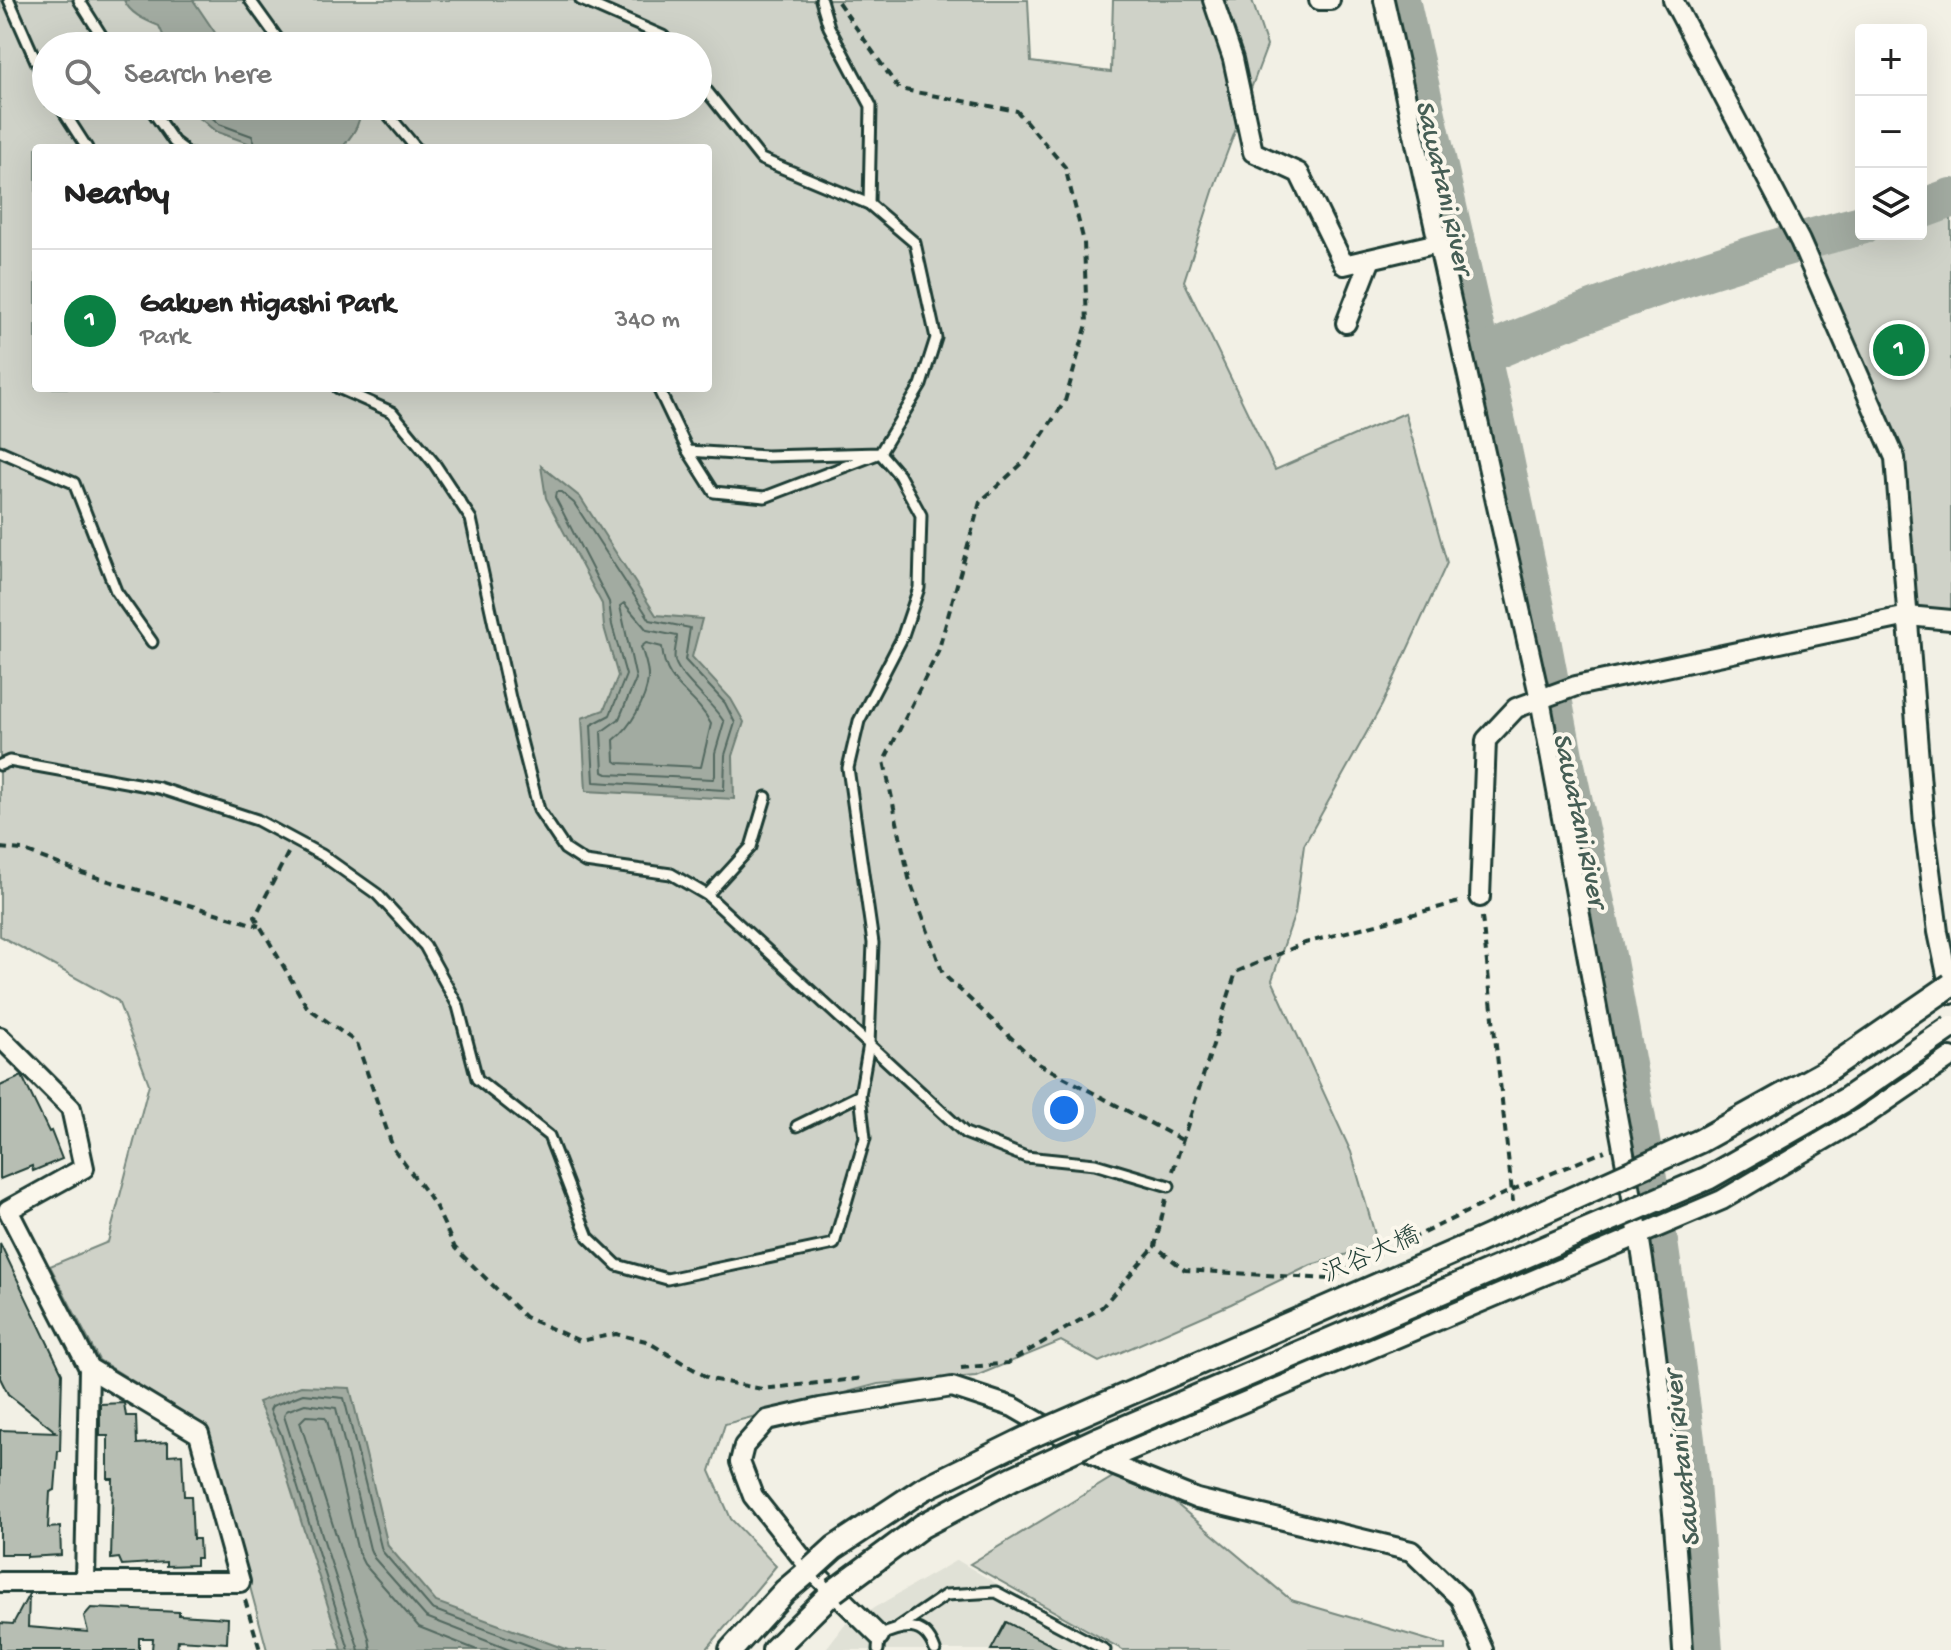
<!DOCTYPE html>
<html lang="en">
<head>
<meta charset="utf-8">
<style>
	body { margin:0; font-family:"Gochi Hand","Klee One",sans-serif; background:#f6f6f6; color:#222 }
	.controls { position:absolute; right:24px; top:24px; display:grid; overflow:hidden; border-radius:8px; box-shadow:0 8px 32px #0002 }
	.controls button { width:72px; height:72px; display:grid; place-items:center; padding:0; border:0; border-bottom:2px solid #e0e0e0; background:#fff; color:#222; font:40px sans-serif }
	.you { position:absolute; left:1064px; top:1110px; width:28px; height:28px; margin:-20px; border:6px solid #fff; border-radius:50%; background:#1a73e8; box-shadow:0 0 0 12px #1a73e833 }
	.badge { display:grid; place-items:center; width:52px; height:52px; border-radius:50%; background:#0b8043; color:#fff; font-size:26px; font-weight:700 }
	.pin { position:absolute; translate:-50% -50%; border:4px solid #fff; box-shadow:0 2px 8px #0006 }
	.list { margin:0; padding:0; list-style:none }
	h2 { display:flex; justify-content:space-between; align-items:center; height:104px; margin:0; padding:0 32px; font-size:34px }
	h2 small { font-size:26px; font-weight:400; color:#767676 }
	.list li { display:grid; grid-template-columns:52px 1fr auto; gap:24px; align-items:center; box-sizing:border-box; height:144px; padding:0 32px; border-top:2px solid #e0e0e0 }
	.list b { display:block; font-size:30px; white-space:nowrap }
	.list p { margin:0; font-size:26px; white-space:nowrap; color:#767676 }
	.list em { font-size:26px; font-style:normal; color:#767676 }
	.icon { flex:none; width:44px; height:44px; fill:none; stroke:currentColor; stroke-width:2; stroke-linecap:round; stroke-linejoin:round }
	.map { position:relative; flex:none; width:1951px; height:1650px; overflow:hidden }
	.search { position:absolute; background:#fff; box-shadow:0 8px 32px #0002; left:32px; top:32px; width:680px; height:88px; display:flex; align-items:center; gap:20px; box-sizing:border-box; padding:0 28px; border-radius:44px; color:#767676; font-size:30px }
	.panel { position:absolute; background:#fff; box-shadow:0 8px 32px #0002; left:32px; top:144px; width:680px; height:248px; border-radius:8px }
	.map>svg:first-child { display:block }
</style>
</head>
<body>
<div class="map">
<svg width="1951" height="1650" viewBox="0 0 1951 1650">
	<rect width="100%" height="100%" fill="#f2f0e5"/>
	<filter id="ink" filterUnits="userSpaceOnUse"><feTurbulence type="fractalNoise" baseFrequency=".0125" numOctaves="2"/><feDisplacementMap in="SourceGraphic" scale="16" xChannelSelector="R" yChannelSelector="G"/><feConvolveMatrix kernelMatrix="1 2 1 2 8 2 1 2 1" color-interpolation-filters="sRGB"/></filter>
	<g filter="url(#ink)">
		<polygon fill="#e0e1d6" points="957,1560 1107,1650 825,1650 844,1625"/>
		<g fill="#cfd2c8" stroke="#77887e" stroke-width="2" fill-rule="evenodd">
			<path d="M0,0H1028L1031,62L1111,72L1113,0H1252L1267,46L1216,182L1184,281L1275,470L1405,413L1447,563L1382,705L1304,845L1295,913L1272,980L1351,1152L1378,1245L1311,1265L1231,1304L1099,1362L1061,1341L976,1376L878,1384L725,1424L710,1471L731,1519L776,1566L706,1650H267L207,1427L99,1360L50,1266L108,1242L149,1084L118,1001L0,936ZM46,46H698V106H46ZM36,148H708V388H36Z"/>
			<polygon points="1951,201 1951,620 1908,616 1895,458 1800,241 1861,225 1861,234 1921,234 1921,209"/>
			<polygon points="1131,1466 1291,1600 1445,1645 1445,1650 1123,1650 970,1564"/>
		</g>
		<g fill="#a2aba1" stroke="#6e7f75" stroke-width="2">
			<path d="M124,0H193L224,46H161L164,37L159,26C145,20 130,14 124,0Z"/>
			<path d="M177,106H359C363,123 352,135 342,148H250L248,143L215,131L201,119Z"/>
			<polygon points="541,466 580,497 656,615 702,619 692,657 731,699 744,722 733,756 734,799 586,791 582,718 604,710 618,676 604,627 602,604 546,498"/>
			<polygon points="301,1386 350,1388 388,1546 436,1602 568,1650 342,1650 274,1436 258,1402"/>
		</g>
		<g fill="none" stroke-linecap="round" stroke-linejoin="round">
			<g stroke="#536960" stroke-width="2">
				<polyline points="192,106 206,112 219,124 252,136 257,148"/>
				<polygon points="556,492 561,492 574,503 650,620 690,628 685,660 725,703 735,723 725,755 724,790 594,782 591,725 610,715 626,675 612,625 609,602 555,497"/>
				<path d="M624,603L647,630L677,636C677,644 673,653 675,661C680,678 713,703 724,722L715,753V776L713,779L607,774L603,772L601,732L619,719L636,679L620,606Z"/>
				<path d="M646,643L662,647C665,688 694,691 711,724L701,767L618,763L615,761L614,740C631,727 646,700 648,679C649,668 644,657 641,647Z"/>
				<polyline points="349,1650 281,1434 270,1410 272,1406 303,1394 344,1398 382,1551 432,1609 541,1650"/>
				<polyline points="359,1650 284,1416 286,1411 305,1404 336,1408 370,1549 374,1558 426,1617 510,1650"/>
				<polyline points="371,1650 369,1638 300,1422 306,1416 324,1417 327,1420 358,1552 364,1564 419,1627 477,1650"/>
			</g>
			<g stroke="#a2aba1" stroke-width="40">
				<polyline points="1400,0 1501,445 1535,608 1563,756 1604,945 1656,1228 1673,1347 1689,1471 1703,1650"/>
				<polyline points="1921,209 1951,198"/>
				<path d="M1482,355C1607,300 1729,260 1861,225"/>
			</g>
		</g>
		<g fill="#b7beb3" stroke="#1f3d34" stroke-width="2">
			<polygon points="22,1076 49,1132 51,1131 62,1159 33,1171 32,1166 0,1179 0,1086"/>
			<polygon points="0,1243 62,1373 60,1451 58,1451 55,1490 50,1492 48,1528 60,1527 61,1555 27,1557 27,1554 0,1554 0,1430 56,1432 8,1394 0,1378"/>
			<polygon points="124,1403 126,1416 136,1416 137,1444 168,1442 168,1455 182,1454 184,1496 191,1496 193,1539 199,1539 200,1558 196,1558 196,1565 166,1566 166,1562 122,1565 119,1558 111,1559 113,1479 108,1479 108,1436 100,1436 100,1404"/>
			<polygon points="29,1594 28,1627 88,1632 84,1616 91,1608 179,1612 179,1615 228,1618 227,1643 178,1640 177,1650 152,1650 153,1638 139,1638 139,1650 0,1650 0,1623 13,1624"/>
			<polygon points="1006,1622 1061,1650 991,1650"/>
		</g>
		<g fill="none" stroke-linecap="round" stroke-linejoin="round">
			<defs>
				<g id="service">
					<polyline points="9,0 46,84"/>
					<polyline points="79,0 108,46"/>
					<polyline points="250,0 283,46"/>
					<polyline points="581,0 663,36 671,46"/>
					<polyline points="821,0 829,27 871,106 869,204"/>
					<polyline points="60,106 87,148"/>
					<polyline points="149,106 174,142 182,148"/>
					<polyline points="381,106 416,148"/>
					<polyline points="338,388 392,412 434,463 471,519 510,698 539,810 565,849 585,862 671,874 707,895 965,1133 1026,1157 1095,1164 1169,1186"/>
					<polyline points="0,451 74,483 116,591 152,642"/>
					<polyline points="688,451 766,456 880,453 921,385 936,338 915,243 869,204 761,159 698,80"/>
					<polyline points="0,765 9,761 159,788 257,820 322,855 377,894 425,946 458,1006 477,1079 549,1136 588,1237 617,1265 667,1279 834,1244 865,1138 860,1095 869,1044 873,943 848,768 859,721 902,638 919,588 921,515 899,475 880,453 765,497 714,492 688,451 658,388"/>
					<polyline points="707,895 751,847 766,797"/>
					<polyline points="797,1126 860,1095"/>
					<polyline points="899,1627 946,1595 996,1592 1105,1650"/>
					<path d="M878,1650L879,1636C903,1625 924,1620 935,1650"/>
				</g>
				<g id="minor">
					<polyline points="1213,0 1233,59 1253,152 1299,173 1344,265 1438,243"/>
					<polyline points="1319,0 1330,0"/>
					<path d="M1384,0L1540,699L1639,1235C1661,1373 1675,1511 1683,1650"/>
					<polyline points="1673,0 1800,241 1895,458 1924,824 1938,932 1951,994"/>
					<polyline points="1346,323 1371,259"/>
					<polyline points="1480,897 1486,740 1516,708 1576,686 1908,616 1951,620"/>
					<polyline points="0,1037 71,1108 84,1168 8,1210 89,1368 199,1434 240,1582 0,1582"/>
					<polyline points="1105,1461 1722,1200 1863,1117 1951,1057"/>
					<polyline points="85,1582 89,1368"/>
					<polyline points="879,1636 811,1569 753,1496 740,1462 744,1446 767,1420 820,1408 952,1387 1013,1407 1115,1466 1197,1499 1411,1551 1460,1598 1483,1650"/>
				</g>
				<g id="tertiary">
					<polyline points="731,1650 785,1591 811,1569"/>
					<polyline points="774,1650 834,1591"/>
				</g>
			</defs>
			<use href="#service" stroke="#1f3d34" stroke-width="15"/>
			<use href="#minor" stroke="#1f3d34" stroke-width="24"/>
			<use href="#tertiary" stroke="#1f3d34" stroke-width="28"/>
			<g stroke="#1f3d34" stroke-width="4" stroke-dasharray="8 6" stroke-linecap="butt">
				<polyline points="838,2 899,89 1017,111 1065,167 1084,242 1087,324 1065,401 1026,460 980,502 938,652 884,761 909,878 943,974 1039,1064 1182,1140"/>
				<polyline points="0,848 22,850 82,873 259,926"/>
				<polyline points="288,853 255,917 307,1007 357,1043 393,1148 435,1205 455,1248 525,1317 580,1341 616,1334 646,1341 710,1379 762,1389 865,1378"/>
				<polyline points="1482,917 1513,1202"/>
				<polyline points="1173,1171 1236,972 1305,943 1463,901"/>
				<polyline points="1166,1199 1155,1246 1185,1270 1328,1279 1512,1190 1605,1151"/>
				<polyline points="961,1368 1008,1363 1102,1307 1155,1246"/>
				<polyline points="245,1600 260,1650"/>
			</g>
			<use href="#service" stroke="#fbf7ec" stroke-width="9"/>
			<use href="#minor" stroke="#fbf7ec" stroke-width="18"/>
			<use href="#tertiary" stroke="#fbf7ec" stroke-width="22"/>
			<defs>
				<g id="tertiary-bridge">
					<polyline points="811,1569 834,1548 923,1489 1027,1438 1472,1244 1700,1141 1826,1071 1951,985"/>
					<polyline points="834,1591 922,1526 1013,1478 1100,1438 1708,1178 1845,1100 1951,1027"/>
				</g>
			</defs>
			<use href="#tertiary-bridge" stroke="#1f3d34" stroke-width="28" stroke-linecap="butt"/>
			<use href="#tertiary-bridge" stroke="#fbf7ec" stroke-width="22"/>
		</g>
	</g>
	<g text-anchor="middle" dominant-baseline="central" stroke-width="8" stroke-linejoin="round" paint-order="stroke">
		<g font-size="26" fill="#1f3d34" stroke="#fbf7ec">
			<text transform="translate(1372 1257) rotate(-24)">沢谷大橋</text>
		</g>
		<g font-size="28" font-style="italic" fill="#465e55" stroke="#fbf7ec">
			<text transform="translate(1442 187) rotate(77)">Sawatani River</text>
			<text transform="translate(1578 820) rotate(78)">Sawatani River</text>
			<text transform="translate(1684 1459) rotate(-96)">Sawatani River</text>
		</g>
	</g>
</svg>
<div class="controls">
<button>+</button>
<button>−</button>
<button><svg class="icon" aria-label="layers" viewBox="0 0 24 24"><path d="M12 4l9 5-9 5-9-5zM3 14l9 5 9-5"/></svg></button>
</div>
<div class="you"></div>
<div class="pin badge" style="left:1899px;top:350px">1</div>
<div class="search"><svg class="icon" aria-label="search" viewBox="0 0 24 24"><circle cx="10" cy="10" r="6"/><path d="M15 15l6 6"/></svg>Search here</div>
<section class="panel">
<h2>Nearby<small></small></h2>
<ul class="list">
<li><span class="badge">1</span><div><b>Gakuen Higashi Park</b><p>Park</p></div><em>340 m</em></li>
</ul>
</section>
</div>
</body>
</html>
